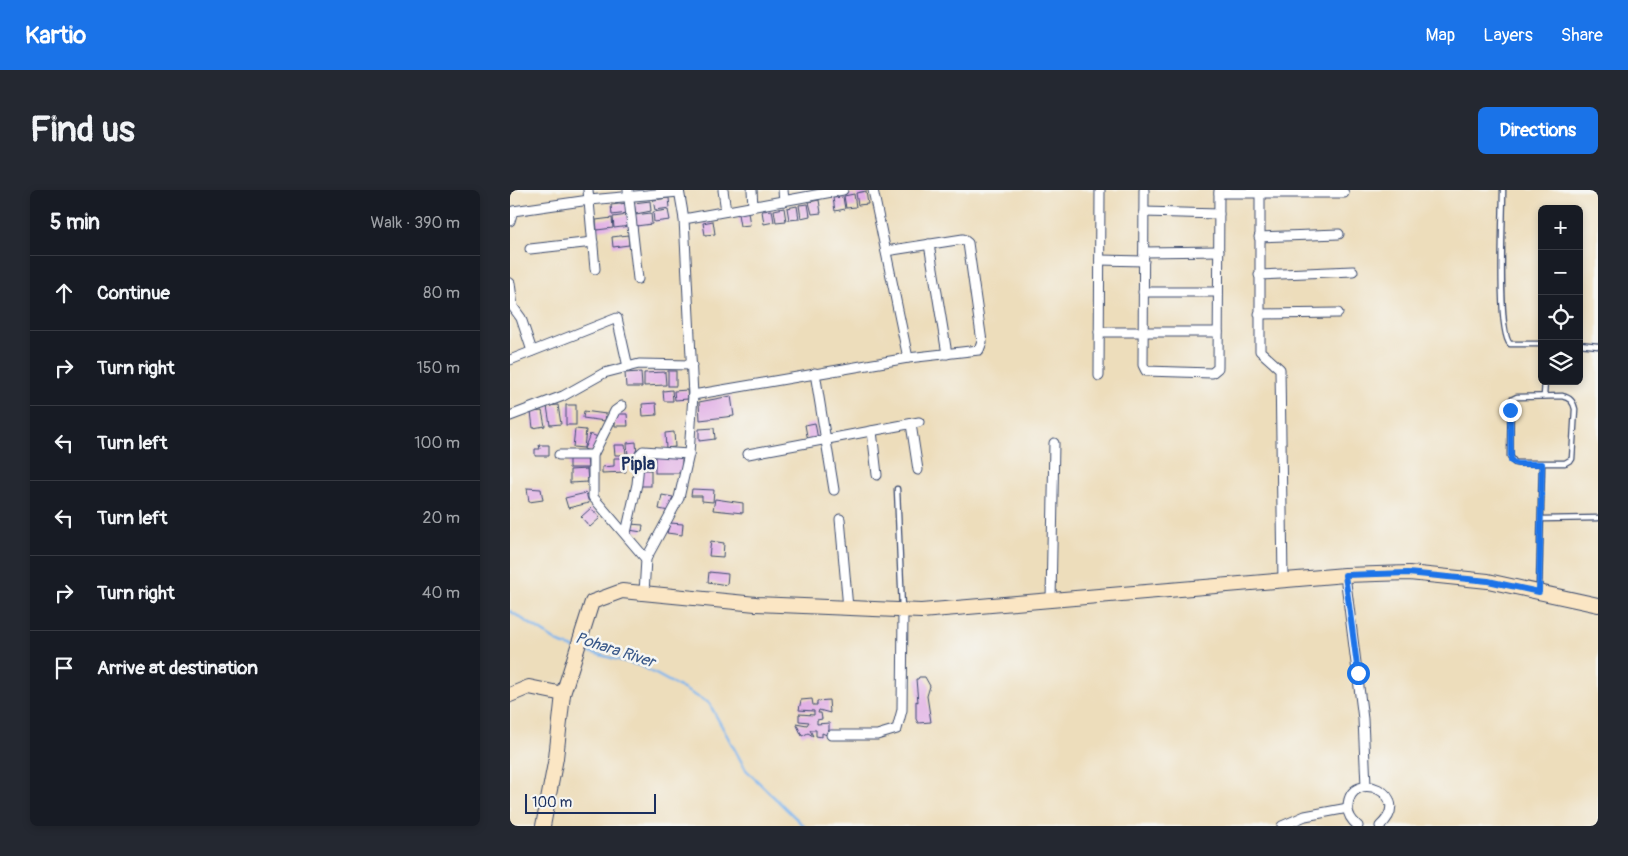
<!DOCTYPE html>
<html lang="en">
<head>
<meta charset="utf-8">
<style>
	body { margin:0; font-family:Pangolin,sans-serif; background:#242831; color:#f1f3f6 }
	.controls { position:absolute; right:15px; top:15px; display:grid; overflow:hidden; border-radius:8px; box-shadow:0 2px 8px #0003 }
	.controls button { width:45px; height:45px; display:grid; place-items:center; padding:0; border:0; border-bottom:1px solid #363941; background:#171b24; color:#f1f3f6; font:25px sans-serif }
	.scale { position:absolute; left:15px; bottom:12px; width:131px; box-sizing:border-box; padding-left:5px; border:2px solid #1b2f5e; border-top:0; font-size:14px; line-height:18px; white-space:nowrap; color:#1b2f5e; -webkit-text-stroke:4px #f6f6f2; paint-order:stroke }
	.stop { position:absolute; width:15px; height:15px; margin:-11px; border:4px solid #1a73e8; border-radius:50%; background:#fff }
	.stop.end { background:#1a73e8; border-color:#fff; box-shadow:0 1px 5px #0008 }
	.list { margin:0; padding:0; list-style:none }
	h2 { display:flex; justify-content:space-between; align-items:center; height:65px; margin:0; padding:0 20px; font-size:21px }
	h2 small { font-size:16px; font-weight:400; color:#9ea1a6 }
	.list li { display:grid; grid-template-columns:32px 1fr auto; gap:15px; align-items:center; box-sizing:border-box; height:75px; padding:0 20px; border-top:1px solid #363941 }
	.list b { display:block; font-size:19px; white-space:nowrap }
	.list em { font-size:16px; font-style:normal; color:#9ea1a6 }
	.icon { flex:none; width:28px; height:28px; fill:none; stroke:currentColor; stroke-width:2; stroke-linecap:round; stroke-linejoin:round }
	.map { position:relative; flex:none; width:1088px; height:636px; overflow:hidden; border-radius:8px }
	header { display:flex; align-items:center; gap:30px; box-sizing:border-box; height:70px; padding:0 25px; background:#1a73e8; color:#fff }
	header strong { font-size:24px }
	nav { display:flex; gap:28px; margin-inline-start:auto; font-size:18px }
	.intro { display:flex; align-items:center; justify-content:space-between; box-sizing:border-box; height:120px; padding:0 30px }
	h1 { margin:0; font-size:35px }
	.button { padding:12px 22px; border-radius:8px; background:#1a73e8; color:#fff; font-size:18px; font-weight:700 }
	main { display:flex; gap:30px; padding:0 30px }
	aside { flex:1; background:#171b24; border-radius:8px; box-shadow:0 2px 8px #0003 }
	.map>svg:first-child { display:block }
</style>
</head>
<body>
<header>
<strong>Kartio</strong>
<nav><a>Map</a><a>Layers</a><a>Share</a></nav>
</header>
<div class="intro"><h1>Find us</h1><a class="button">Directions</a></div>
<main>
<aside>
<h2>5 min<small>Walk · 390 m</small></h2>
<ul class="list">
<li><svg class="icon" aria-label="ahead" viewBox="0 0 24 24"><path d="M12 20V5M6 11l6-6 6 6"/></svg><div><b>Continue</b></div><em>80 m</em></li>
<li><svg class="icon" aria-label="right" viewBox="0 0 24 24"><path d="M7 20v-9h11M14 6l5 5-5 5"/></svg><div><b>Turn right</b></div><em>150 m</em></li>
<li><svg class="icon" aria-label="left" viewBox="0 0 24 24"><path d="M17 20v-9H6M10 6l-5 5 5 5"/></svg><div><b>Turn left</b></div><em>100 m</em></li>
<li><svg class="icon" aria-label="left" viewBox="0 0 24 24"><path d="M17 20v-9H6M10 6l-5 5 5 5"/></svg><div><b>Turn left</b></div><em>20 m</em></li>
<li><svg class="icon" aria-label="right" viewBox="0 0 24 24"><path d="M7 20v-9h11M14 6l5 5-5 5"/></svg><div><b>Turn right</b></div><em>40 m</em></li>
<li><svg class="icon" aria-label="arrive" viewBox="0 0 24 24"><path d="M6 21V4h12l-3 4 3 4H6"/></svg><div><b>Arrive at destination</b></div></li>
</ul>
</aside>
<div class="map">
<svg width="1088" height="636" viewBox="0 0 1088 636">
	<rect width="100%" height="100%" fill="#f6f6f2"/>
	<filter id="ink" filterUnits="userSpaceOnUse"><feTurbulence type="fractalNoise" baseFrequency=".02" numOctaves="2"/><feDisplacementMap in="SourceGraphic" scale="10" xChannelSelector="R" yChannelSelector="G"/><feConvolveMatrix kernelMatrix="1 2 1 2 8 2 1 2 1" color-interpolation-filters="sRGB"/></filter>
	<filter id="wash" filterUnits="userSpaceOnUse"><feTurbulence type="fractalNoise" baseFrequency=".0096" numOctaves="4" result="noise"/><feDisplacementMap in="SourceGraphic" scale="20" xChannelSelector="R" yChannelSelector="G"/><feGaussianBlur stdDeviation="1.12" result="paint"/><feColorMatrix in="noise" values="0 0 0 0 0 0 0 0 0 0 0 0 0 0 0 0 0 1.4 0 .05"/><feComposite in="paint" operator="in"/></filter>
	<g filter="url(#wash)">
		<rect width="100%" height="100%" fill="#edddbb"/>
		<g fill="none" stroke-linecap="round" stroke-linejoin="round">
			<g stroke="#7eb6ee" stroke-width="2.5">
				<polyline points="0,421 51,454 64,458"/>
				<polyline points="72,460 131,476 199,513 236,580 294,636"/>
			</g>
		</g>
		<g id="blocks">
			<g fill="#e1aee5">
				<polygon points="356,1 358,14 348,15 346,3"/>
				<polygon points="344,4 346,17 336,18 334,6"/>
				<polygon points="333,7 335,19 325,21 323,8"/>
				<polygon points="159,8 160,18 145,20 143,10"/>
				<polygon points="309,10 311,23 302,24 299,12"/>
				<polygon points="140,11 141,21 126,24 124,13"/>
				<polygon points="117,13 118,23 102,25 101,15"/>
				<polygon points="298,14 300,26 291,28 289,15"/>
				<polygon points="287,16 289,29 279,30 277,18"/>
				<polygon points="274,18 276,31 266,32 264,20"/>
				<polygon points="158,20 160,30 144,32 143,22"/>
				<polygon points="262,20 264,32 254,34 252,21"/>
				<polygon points="238,22 240,35 230,36 228,24"/>
				<polygon points="141,23 142,34 126,36 125,25"/>
				<polygon points="118,25 120,36 104,38 103,27"/>
				<polygon points="102,28 103,38 87,40 86,30"/>
				<polygon points="203,31 205,44 195,45 193,33"/>
				<polygon points="118,45 119,55 103,57 102,47"/>
				<rect x="158" y="181" width="8" height="15"/>
				<polygon points="131,182 132,197 116,197 115,183"/>
				<polygon points="155,182 156,195 134,196 134,183"/>
				<polygon points="162,200 163,211 154,211 153,201"/>
				<polygon points="177,200 178,209 165,210 164,201"/>
				<polygon points="221,206 224,226 190,230 189,212"/>
				<polygon points="146,213 147,225 133,226 132,214"/>
				<polygon points="48,215 51,234 40,235 37,216"/>
				<rect x="56" y="215" width="10" height="20"/>
				<polygon points="32,221 35,236 23,238 21,222"/>
				<polygon points="74,221 96,224 95,231 73,228"/>
				<polygon points="105,224 117,224 118,236 105,236"/>
				<polygon points="305,233 308,249 298,251 295,235"/>
				<polygon points="204,238 205,249 189,251 189,239"/>
				<polygon points="65,239 76,240 74,258 63,257"/>
				<polygon points="164,242 165,257 156,258 155,243"/>
				<polygon points="80,244 88,247 82,262 74,259"/>
				<polygon points="126,252 127,266 118,266 117,253"/>
				<polygon points="29,255 39,255 39,266 25,266 25,259 30,259"/>
				<polygon points="104,255 115,255 116,265 105,265"/>
				<rect x="145" y="265" width="27" height="18"/>
				<polygon points="59,267 77,267 78,278 59,278"/>
				<polygon points="104,268 115,268 116,282 92,283 92,277 104,276"/>
				<polygon points="77,279 78,292 60,293 60,280"/>
				<rect x="130" y="280" width="11" height="16"/>
				<polygon points="17,298 31,299 33,310 19,312"/>
				<polygon points="182,299 204,300 203,312 192,311 192,306 181,306"/>
				<polygon points="76,303 79,313 58,318 55,308"/>
				<polygon points="152,305 163,307 159,321 149,319"/>
				<polygon points="205,309 233,313 233,323 203,320"/>
				<polygon points="81,318 90,328 80,337 71,327"/>
				<polygon points="160,333 173,334 172,345 157,343"/>
				<polygon points="120,334 133,335 132,342 119,340"/>
				<polygon points="201,351 214,353 213,367 199,366"/>
				<polygon points="199,382 218,384 217,395 198,392"/>
				<polygon points="409,487 415,487 420,496 417,506 421,532 408,533 406,529 406,511 408,512 406,489 408,489"/>
				<polygon points="302,509 303,515 307,515 307,511 319,510 320,523 309,520 308,523 311,523 312,529 307,530 307,534 319,533 319,546 312,543 312,547 306,546 306,540 300,540 303,546 298,543 292,546 286,533 297,535 299,532 289,531 289,524 304,525 304,521 289,520 291,510"/>
			</g>
		</g>
	</g>
	<g filter="url(#ink)">
		<use href="#blocks" fill-opacity="0" stroke="#3a496c" stroke-width="1"/>
		<g fill="none" stroke-linecap="round" stroke-linejoin="round">
			<defs>
				<g id="lane">
					<path d="M993,0C993,25 987,141 1000,154H1032"/>
					<polyline points="1069,154 1088,156"/>
					<polyline points="1034,206 1035,191"/>
					<path d="M1052,206C1060,208 1063,211 1065,219L1062,269L1055,273H1005L1000,266L1001,210L1007,207Z"/>
					<polyline points="387,299 392,419"/>
					<polyline points="1032,329 1088,328"/>
					<polyline points="1029,400 1032,274"/>
				</g>
				<g id="street">
					<polyline points="78,0 85,79"/>
					<polyline points="118,0 128,89"/>
					<polyline points="169,0 174,29"/>
					<polyline points="213,0 216,21"/>
					<polyline points="242,0 243,16"/>
					<polyline points="273,0 274,11"/>
					<polyline points="634,0 633,175 636,181 702,183 708,178 709,0"/>
					<polyline points="750,0 750,161 770,179 773,391"/>
					<polyline points="709,3 834,3"/>
					<polyline points="634,22 709,24"/>
					<polyline points="0,31 3,21 79,10 169,2"/>
					<polyline points="749,47 829,44"/>
					<polyline points="419,54 437,164"/>
					<polyline points="20,59 83,52"/>
					<polyline points="376,61 453,49 458,53 472,152 469,160 398,168"/>
					<polyline points="634,62 709,61"/>
					<polyline points="590,70 634,71"/>
					<polyline points="749,85 843,81"/>
					<polyline points="0,93 3,117 11,128 22,161"/>
					<polyline points="633,102 708,102"/>
					<polyline points="749,124 828,123"/>
					<polyline points="589,142 708,142"/>
					<polyline points="0,170 107,128 118,177"/>
					<polyline points="305,183 324,300"/>
					<polyline points="589,186 590,0"/>
					<polyline points="183,205 398,168 363,0"/>
					<polyline points="0,226 53,206 94,183 129,174 182,175"/>
					<polyline points="401,234 408,280"/>
					<polyline points="362,241 367,285"/>
					<polyline points="238,264 409,232"/>
					<polyline points="49,265 83,265 83,307 136,369"/>
					<polyline points="83,265 105,221 112,216"/>
					<polyline points="330,329 338,418"/>
					<polyline points="116,343 127,294 130,264 133,261 179,264"/>
					<polyline points="835,385 853,529 856,596"/>
					<polyline points="134,403 136,369 169,308 179,264 183,205 174,29 333,0"/>
					<polyline points="541,410 544,253"/>
					<polyline points="321,545 367,545 387,539 392,520 393,420"/>
					<polyline points="772,636 795,626 838,618"/>
					<path d="M848,636C842,631 837,625 838,616C840,577 906,604 870,636"/>
				</g>
				<g id="secondary">
					<polyline points="0,505 19,497 53,504"/>
					<polyline points="33,636 46,568 53,504 82,412 112,401 246,414 411,421 835,385 899,383 978,391 1088,415"/>
				</g>
			</defs>
			<use href="#lane" stroke="#3a496c" stroke-width="7"/>
			<use href="#street" stroke="#3a496c" stroke-width="11"/>
			<use href="#secondary" stroke="#3a496c" stroke-width="16"/>
			<use href="#lane" stroke="#fff" stroke-width="4.5"/>
			<use href="#street" stroke="#fff" stroke-width="9"/>
			<use href="#secondary" stroke="#fbe6c4" stroke-width="14"/>
		</g>
	</g>
	<g fill="none" stroke-linecap="round" stroke-linejoin="round" filter="url(#ink)">
		<polyline stroke="#1a73e8" stroke-width="6" points="848,483 835,385 898,383 978,391 1029,402 1032,274 1008,274 1001,271 1000,220"/>
	</g>
	<g text-anchor="middle" dominant-baseline="central" stroke-width="5" stroke-linejoin="round" paint-order="stroke">
		<g font-size="16" font-style="italic" fill="#395889" stroke="#f6f6f2">
			<text transform="translate(105 460) rotate(18)">Pohara River</text>
		</g>
		<g font-size="18" font-weight="bold" fill="#1b2f5e" stroke="#f6f6f2">
			<text x="128" y="274">Pipla</text>
		</g>
	</g>
</svg>
<div class="controls">
<button>+</button>
<button>−</button>
<button><svg class="icon" aria-label="locate" viewBox="0 0 24 24"><circle cx="12" cy="12" r="6"/><path d="M12 2v4M12 18v4M2 12h4M18 12h4"/></svg></button>
<button><svg class="icon" aria-label="layers" viewBox="0 0 24 24"><path d="M12 4l9 5-9 5-9-5zM3 14l9 5 9-5"/></svg></button>
</div>
<div class="scale">100 m</div>
<div class="stop" style="left:848px;top:483px"></div>
<div class="stop end" style="left:1000px;top:220px"></div>
</div>
</main>
</body>
</html>
